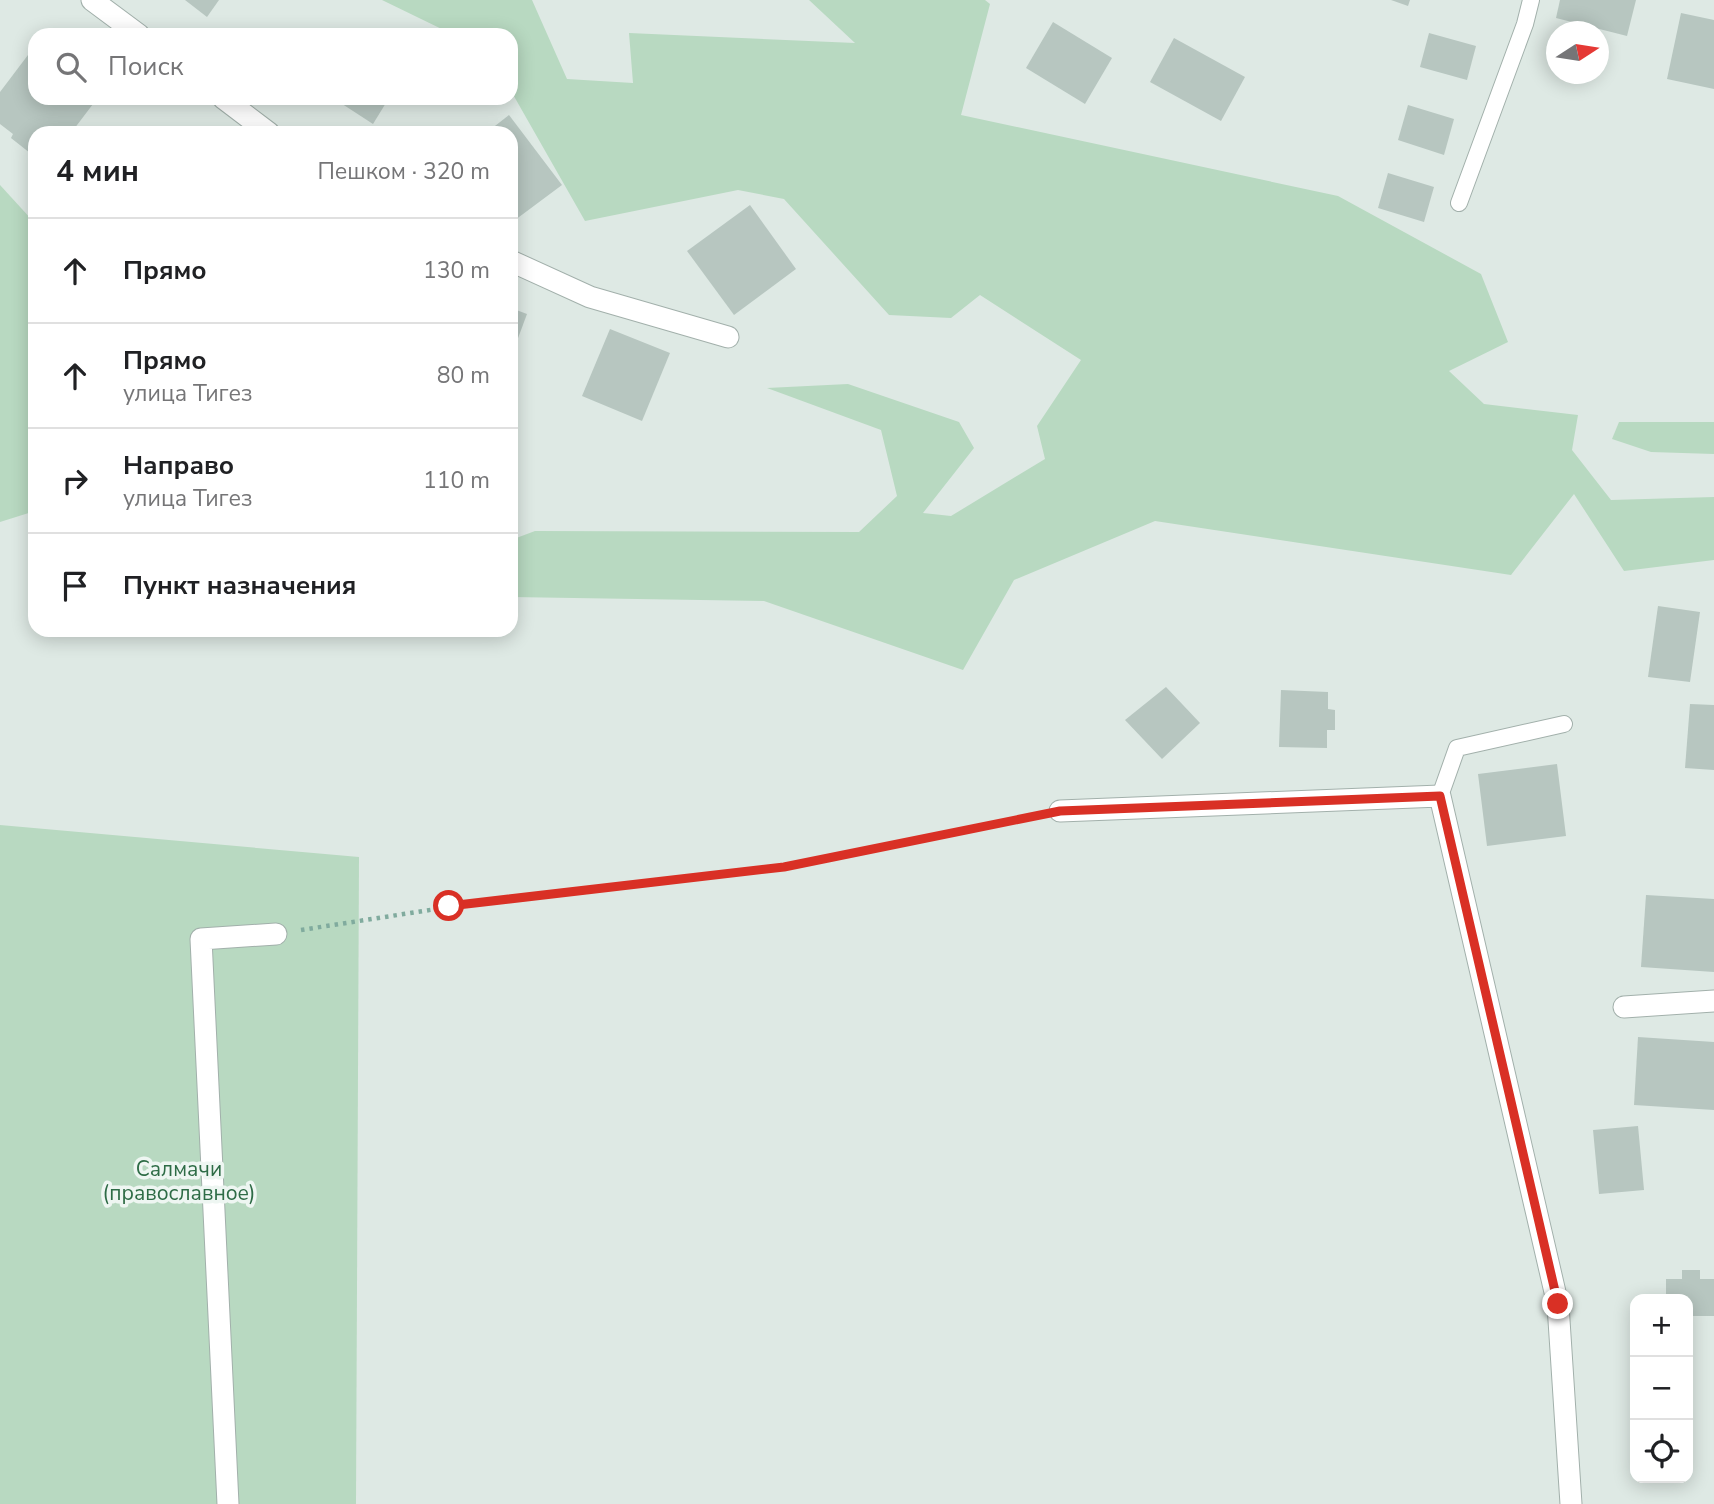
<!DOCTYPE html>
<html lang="ru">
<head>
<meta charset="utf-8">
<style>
	body { margin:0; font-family:"Nunito Sans",sans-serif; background:#f2f2f2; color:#202124 }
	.controls { position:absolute; right:21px; bottom:21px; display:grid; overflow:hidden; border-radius:14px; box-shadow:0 4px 18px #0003 }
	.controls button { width:63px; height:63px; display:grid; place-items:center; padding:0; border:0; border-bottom:2px solid #e0e0e0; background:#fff; color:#202124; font:35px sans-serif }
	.compass { position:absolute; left:1546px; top:21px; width:63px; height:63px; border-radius:50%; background:#fff; box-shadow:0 4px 18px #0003; rotate:78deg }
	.stop { position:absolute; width:21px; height:21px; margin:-16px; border:5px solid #d93025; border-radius:50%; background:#fff }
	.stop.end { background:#d93025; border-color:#fff; box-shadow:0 2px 7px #0008 }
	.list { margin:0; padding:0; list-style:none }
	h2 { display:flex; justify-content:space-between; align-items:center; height:91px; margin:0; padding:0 28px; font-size:30px }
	h2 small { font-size:23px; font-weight:400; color:#757577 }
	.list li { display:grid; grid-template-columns:46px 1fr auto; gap:21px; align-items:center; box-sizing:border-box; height:105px; padding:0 28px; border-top:2px solid #e0e0e0 }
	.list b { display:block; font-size:26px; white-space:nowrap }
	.list p { margin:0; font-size:23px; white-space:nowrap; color:#757577 }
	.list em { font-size:23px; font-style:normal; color:#757577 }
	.icon { flex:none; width:38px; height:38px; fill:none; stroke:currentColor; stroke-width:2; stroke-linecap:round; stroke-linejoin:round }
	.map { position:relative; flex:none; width:1714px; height:1504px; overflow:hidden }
	.search { position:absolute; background:#fff; box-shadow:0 4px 18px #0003; left:28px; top:28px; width:490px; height:77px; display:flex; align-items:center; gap:18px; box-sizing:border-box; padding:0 24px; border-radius:21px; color:#757577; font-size:26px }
	.panel { position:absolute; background:#fff; box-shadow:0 4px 18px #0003; left:28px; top:126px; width:490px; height:511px; border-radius:21px }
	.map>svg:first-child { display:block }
</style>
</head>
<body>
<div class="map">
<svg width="1714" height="1504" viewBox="0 0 1714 1504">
	<rect width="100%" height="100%" fill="#dee9e4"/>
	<g fill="#b8d9c1">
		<polygon points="382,0 532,0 567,79 633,83 629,33 855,43 809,0 985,0 990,4 961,115 1338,196 1481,274 1508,342 1449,371 1484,404 1578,415 1572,450 1611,500 1714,497 1714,560 1624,571 1574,494 1511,575 1155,521 1014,580 963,670 764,601 511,597 511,540 535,531 859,532 897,496 881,430 767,388 848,384 959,422 974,448 923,513 951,516 1045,459 1037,426 1081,360 980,295 951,318 889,315 784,199 738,190 585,221 511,91 511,35 454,35"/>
		<polygon points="0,185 32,220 35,229 35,511 0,522"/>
		<polygon points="1619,422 1714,422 1714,454 1651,452 1612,439"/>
		<polygon points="0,825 359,857 356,1504 0,1504"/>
	</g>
	<g fill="#b7c6c0">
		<polygon points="185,0 219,0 207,17"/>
		<polygon points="1391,0 1410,0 1408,6"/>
		<polygon points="1560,0 1636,0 1627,36 1556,18"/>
		<polygon points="1681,13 1714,20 1714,89 1667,79"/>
		<polygon points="1053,22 1112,58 1085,104 1026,68"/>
		<polygon points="1429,33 1476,46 1467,80 1420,67"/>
		<polygon points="1174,38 1245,77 1221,121 1150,82"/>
		<polygon points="28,55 35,60 35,98 86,98 93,104 71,133 35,133 35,150 34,149 30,153 11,138 13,134 0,124 0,92"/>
		<polygon points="333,98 389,98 373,124"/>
		<polygon points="1408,105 1454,119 1444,155 1398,140"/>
		<polygon points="509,115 562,185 511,223 511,133 486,133"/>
		<polygon points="1388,173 1434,187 1424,222 1378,208"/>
		<polygon points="750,205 796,269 734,315 687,251"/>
		<polygon points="511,308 527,314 511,357"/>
		<polygon points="610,329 670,353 642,421 582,396"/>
		<polygon points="1658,606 1700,612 1690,682 1648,677"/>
		<polygon points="1166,687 1200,723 1162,759 1125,720"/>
		<polygon points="1281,690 1328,692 1328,709 1335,710 1335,730 1327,730 1327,748 1279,747"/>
		<polygon points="1690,704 1714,705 1714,770 1685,768"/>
		<polygon points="1557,764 1566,836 1487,846 1478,774"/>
		<polygon points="1646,895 1714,899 1714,972 1641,967"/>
		<polygon points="1638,1037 1714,1042 1714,1110 1634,1105"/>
		<polygon points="1638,1126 1644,1190 1599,1194 1593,1130"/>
		<polygon points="1682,1270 1700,1270 1700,1279 1714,1279 1714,1316 1688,1316 1688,1299 1666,1299 1666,1279 1682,1279"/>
	</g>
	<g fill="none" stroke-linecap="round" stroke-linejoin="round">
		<defs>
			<g id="lane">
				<polyline points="1459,203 1525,24 1531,0"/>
				<polyline points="1440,796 1457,748 1564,724"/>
			</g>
			<g id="street">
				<polyline points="92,0 139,35"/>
				<polyline points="223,98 269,133"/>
				<polyline points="511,261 590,297 728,337"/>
				<polyline points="1060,811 1440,796 1558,1305 1571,1504"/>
				<polyline points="1624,1007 1714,1001"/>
				<polyline points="228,1504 201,939 276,934"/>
			</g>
		</defs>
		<use href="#lane" stroke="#a2b0ab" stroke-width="18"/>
		<use href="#street" stroke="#a2b0ab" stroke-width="23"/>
		<polyline stroke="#80ab9e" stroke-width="4.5" stroke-dasharray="3.5 5" stroke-linecap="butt" points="301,930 449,907 784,867 1036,816"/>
		<use href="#lane" stroke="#fff" stroke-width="16"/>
		<use href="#street" stroke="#fff" stroke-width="21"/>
	</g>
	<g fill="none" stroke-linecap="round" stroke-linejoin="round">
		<polyline stroke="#d93025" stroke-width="9" points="449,906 784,867 1060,811 1440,796 1558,1304"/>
	</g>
	<g text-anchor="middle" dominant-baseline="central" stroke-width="7" stroke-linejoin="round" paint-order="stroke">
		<g font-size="21" fill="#2e6c46" stroke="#eef6f2">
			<text x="179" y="1169">Салмачи<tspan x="179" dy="24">(православное)</tspan></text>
		</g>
	</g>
</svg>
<div class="controls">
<button>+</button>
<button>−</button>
<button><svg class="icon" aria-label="locate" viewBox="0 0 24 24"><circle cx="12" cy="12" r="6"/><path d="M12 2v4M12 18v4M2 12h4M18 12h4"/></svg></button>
</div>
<svg class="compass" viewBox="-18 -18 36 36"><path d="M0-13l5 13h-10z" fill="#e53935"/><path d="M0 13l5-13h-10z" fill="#757577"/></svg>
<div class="stop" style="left:449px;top:906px"></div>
<div class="stop end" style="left:1558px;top:1304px"></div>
<div class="search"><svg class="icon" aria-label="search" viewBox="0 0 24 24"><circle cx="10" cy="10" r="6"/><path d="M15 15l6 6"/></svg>Поиск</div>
<section class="panel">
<h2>4 мин<small>Пешком · 320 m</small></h2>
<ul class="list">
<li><svg class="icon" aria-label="ahead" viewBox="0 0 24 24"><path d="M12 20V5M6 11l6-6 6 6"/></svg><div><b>Прямо</b></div><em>130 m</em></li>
<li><svg class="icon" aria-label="ahead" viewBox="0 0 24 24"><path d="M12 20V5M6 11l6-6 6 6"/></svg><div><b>Прямо</b><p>улица Тигез</p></div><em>80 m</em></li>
<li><svg class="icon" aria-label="right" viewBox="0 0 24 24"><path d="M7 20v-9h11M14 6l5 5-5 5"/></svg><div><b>Направо</b><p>улица Тигез</p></div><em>110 m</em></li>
<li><svg class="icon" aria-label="arrive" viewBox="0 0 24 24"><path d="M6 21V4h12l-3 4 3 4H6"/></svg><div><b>Пункт назначения</b></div></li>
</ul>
</section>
</div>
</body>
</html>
